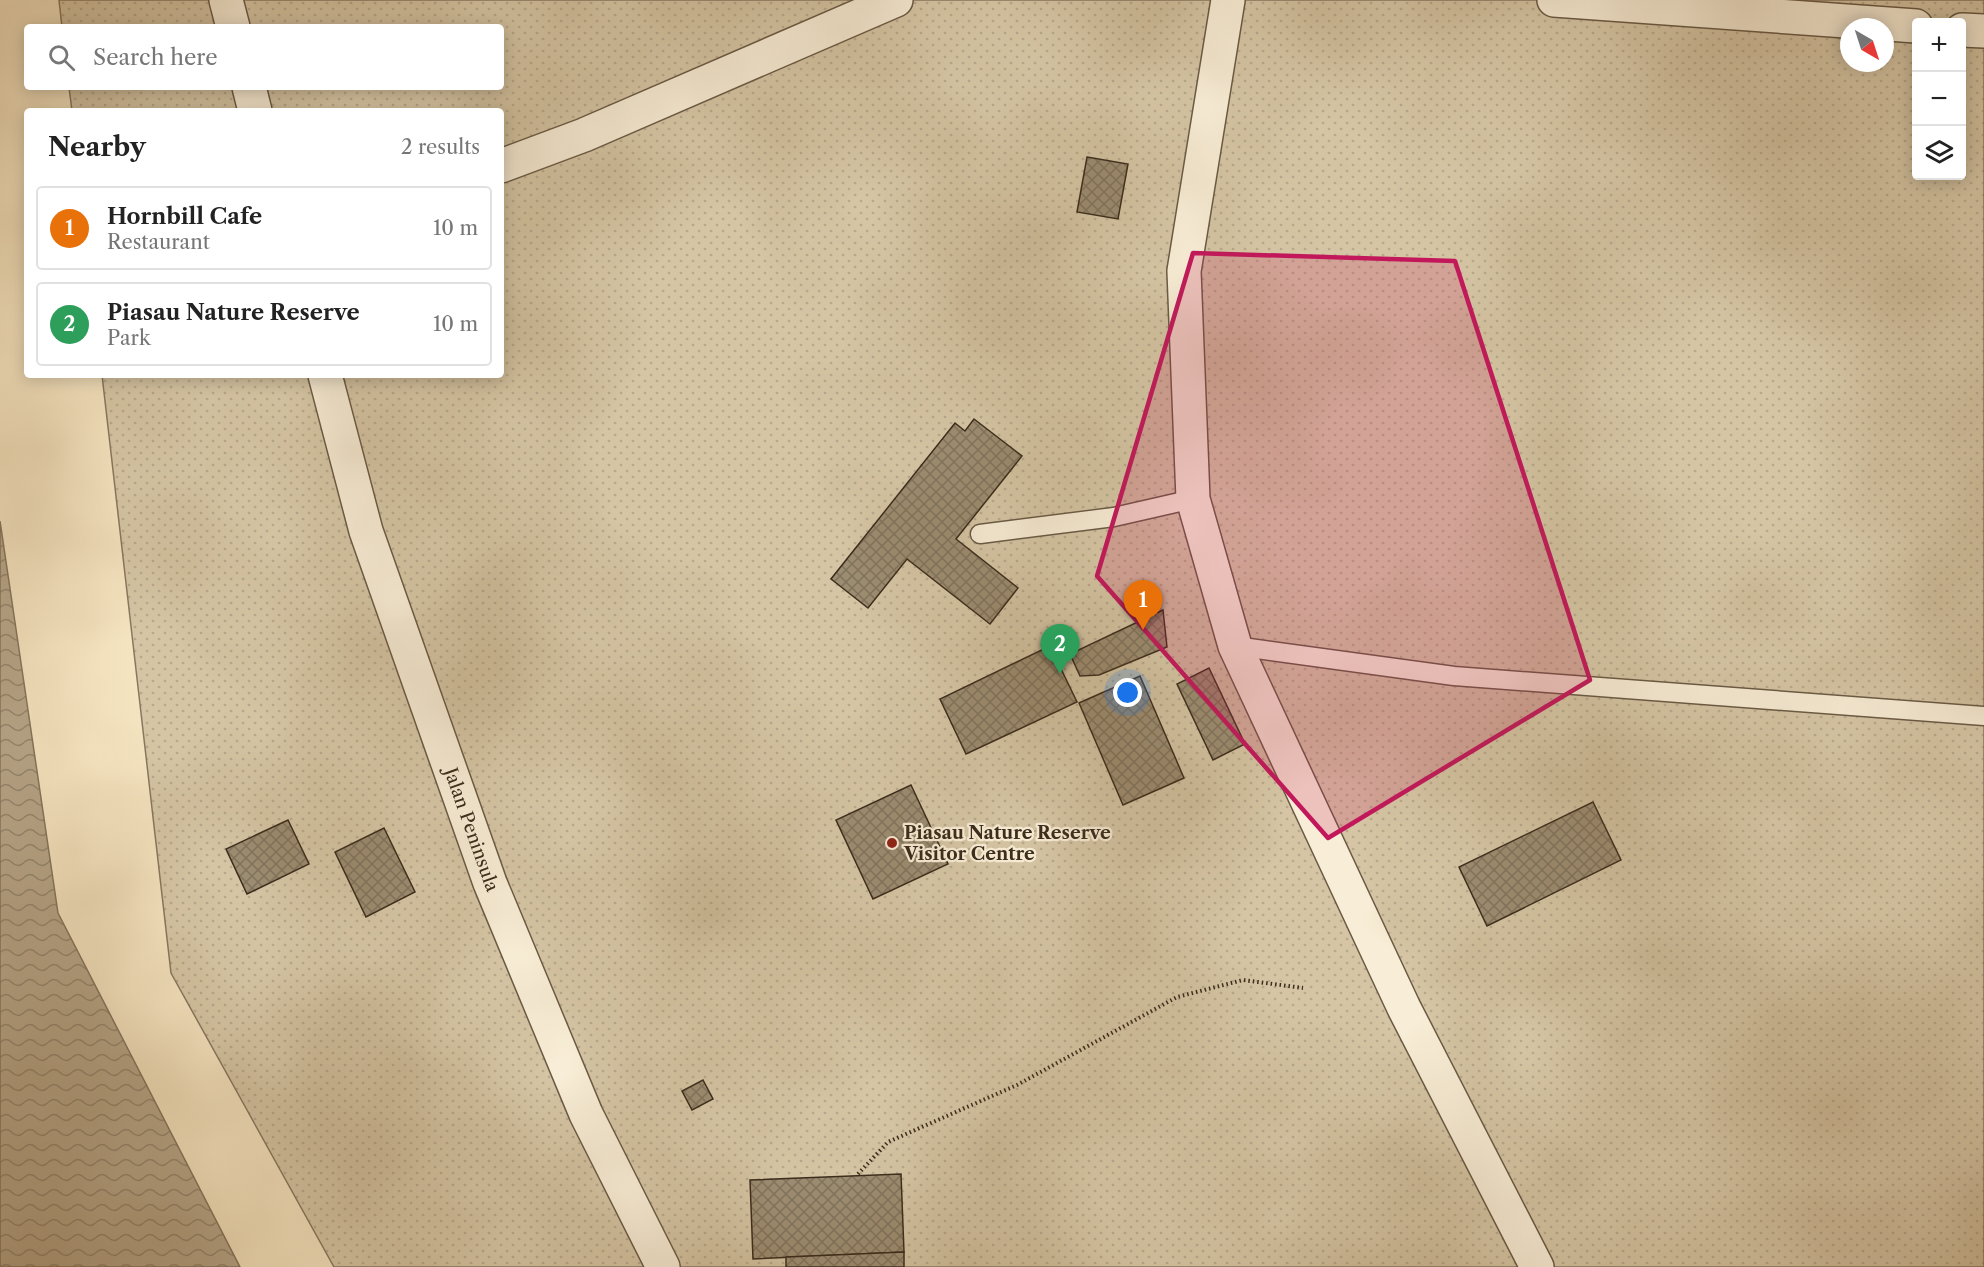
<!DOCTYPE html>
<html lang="en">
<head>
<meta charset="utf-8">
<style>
	body { margin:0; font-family:"Libre Caslon Text",serif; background:#f6f6f6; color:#222 }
	.controls { position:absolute; right:18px; top:18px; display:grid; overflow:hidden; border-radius:6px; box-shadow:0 3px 15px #0003 }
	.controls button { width:54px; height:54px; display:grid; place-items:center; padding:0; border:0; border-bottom:2px solid #e0e0e0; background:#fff; color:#222; font:30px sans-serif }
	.compass { position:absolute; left:1840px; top:18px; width:54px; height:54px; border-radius:50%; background:#fff; box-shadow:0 3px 15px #0003; rotate:141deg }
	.you { position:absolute; left:1128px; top:693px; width:21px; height:21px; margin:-15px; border:4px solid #fff; border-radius:50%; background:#1a73e8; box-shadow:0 0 0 9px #1a73e833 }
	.badge { display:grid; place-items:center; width:39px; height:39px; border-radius:50%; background:#8f2418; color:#fff; font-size:20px; font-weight:700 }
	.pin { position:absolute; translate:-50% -50px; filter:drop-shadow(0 2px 3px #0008) }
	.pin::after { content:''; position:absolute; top:32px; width:21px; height:18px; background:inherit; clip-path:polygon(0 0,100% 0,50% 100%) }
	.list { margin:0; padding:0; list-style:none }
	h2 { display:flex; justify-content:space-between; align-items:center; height:78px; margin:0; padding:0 24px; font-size:26px }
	h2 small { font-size:20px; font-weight:400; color:#767676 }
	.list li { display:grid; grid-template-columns:39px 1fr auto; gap:18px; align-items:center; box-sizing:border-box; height:84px; margin:0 12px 12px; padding:0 12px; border:2px solid #e0e0e0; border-radius:6px }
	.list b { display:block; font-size:22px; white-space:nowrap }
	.list p { margin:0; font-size:20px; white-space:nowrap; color:#767676 }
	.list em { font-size:20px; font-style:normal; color:#767676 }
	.icon { flex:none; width:33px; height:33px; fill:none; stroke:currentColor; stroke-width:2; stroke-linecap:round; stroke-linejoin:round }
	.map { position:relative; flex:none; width:1984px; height:1267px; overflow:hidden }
	.search { position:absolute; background:#fff; box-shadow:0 3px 15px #0003; left:24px; top:24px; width:480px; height:66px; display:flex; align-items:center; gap:15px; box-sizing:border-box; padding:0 21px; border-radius:6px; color:#767676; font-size:22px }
	.panel { position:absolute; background:#fff; box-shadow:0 3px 15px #0003; left:24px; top:108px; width:480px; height:270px; border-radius:6px }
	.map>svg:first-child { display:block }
</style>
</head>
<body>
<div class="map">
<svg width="1984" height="1267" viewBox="0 0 1984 1267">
	<defs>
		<pattern id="park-dots" width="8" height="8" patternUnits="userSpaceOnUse" patternTransform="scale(1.5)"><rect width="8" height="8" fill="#d5c5a4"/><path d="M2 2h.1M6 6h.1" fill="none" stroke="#b8a98d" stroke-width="1.8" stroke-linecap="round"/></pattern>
		<pattern id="water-waves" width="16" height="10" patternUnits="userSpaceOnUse" patternTransform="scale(1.5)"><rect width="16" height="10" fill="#b6a588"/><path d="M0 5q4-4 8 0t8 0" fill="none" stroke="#95876e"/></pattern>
		<pattern id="building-cross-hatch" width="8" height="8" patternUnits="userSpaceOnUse" patternTransform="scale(1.5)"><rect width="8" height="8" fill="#9c8c71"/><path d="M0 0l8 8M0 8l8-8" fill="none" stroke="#80735c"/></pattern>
	</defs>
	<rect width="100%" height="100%" fill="#f5e4c0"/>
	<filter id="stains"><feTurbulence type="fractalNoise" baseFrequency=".00333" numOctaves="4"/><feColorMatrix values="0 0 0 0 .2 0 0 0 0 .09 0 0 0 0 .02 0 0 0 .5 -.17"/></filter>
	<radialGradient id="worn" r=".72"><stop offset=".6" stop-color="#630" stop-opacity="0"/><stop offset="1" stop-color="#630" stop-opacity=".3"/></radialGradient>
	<path fill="url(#park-dots)" stroke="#887860" stroke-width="1.5" fill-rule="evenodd" d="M59,0H1984V1267H334L171,973L102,375H501V111H72L69,87H501V27H62ZM1916,22H1962V176H1916ZM1849,27H1885V63H1849Z"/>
	<polygon fill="url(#water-waves)" stroke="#85755d" stroke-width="1.5" points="0,521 58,913 240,1267 0,1267"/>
	<g fill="url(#building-cross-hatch)" stroke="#3b2c1c" stroke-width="1.5">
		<polygon points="1087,157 1128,164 1118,219 1077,212"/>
		<polygon points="974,419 1022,456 956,539 1018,588 990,624 907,559 868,608 831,579 955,423 965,431"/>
		<polygon points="1163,610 1167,647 1099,675 1080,676 1070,654"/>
		<polygon points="1050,646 1077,702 966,754 940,699"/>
		<polygon points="1209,668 1245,744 1213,760 1177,684"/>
		<polygon points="1140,676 1184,778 1123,805 1079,703"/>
		<polygon points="911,785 948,864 873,899 836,820"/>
		<polygon points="1593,802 1621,860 1487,926 1459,867"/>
		<polygon points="288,820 309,864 247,894 226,849"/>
		<polygon points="384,828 415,892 366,917 335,852"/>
		<polygon points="703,1080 713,1099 692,1110 682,1091"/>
		<polygon points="901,1174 904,1252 753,1259 750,1180"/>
		<polygon points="904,1252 904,1267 786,1267 786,1257"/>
	</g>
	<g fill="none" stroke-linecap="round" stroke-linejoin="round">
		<defs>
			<g id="service">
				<polyline points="980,534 1114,517 1193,499"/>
				<polyline points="1235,646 1454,676 1984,716"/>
			</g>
			<g id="minor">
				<polyline points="226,0 233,27"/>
				<polyline points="1228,0 1184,271 1193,499 1235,646 1404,1008 1537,1267"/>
				<polyline points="1554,0 1916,26"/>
				<polyline points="1962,30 1984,31"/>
				<polyline points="249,87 255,111"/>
				<polyline points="501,166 584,135 896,0"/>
				<path id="s1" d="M325,375L366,531L490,883L586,1114L663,1267"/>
			</g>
		</defs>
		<use href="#service" stroke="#6a5a45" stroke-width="21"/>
		<use href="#minor" stroke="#6a5a45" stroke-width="36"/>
		<g stroke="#3b2c1c" stroke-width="4" stroke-dasharray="1.5 3" stroke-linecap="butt">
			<polyline points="1136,597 1138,605 1153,604 1155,614"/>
			<polyline points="858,1174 888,1142 1017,1085 1177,997 1243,980 1303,988"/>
		</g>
		<use href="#service" stroke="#f8edd6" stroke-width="18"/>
		<use href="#minor" stroke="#f8edd6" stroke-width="33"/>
	</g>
	<path fill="#c2185b" fill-opacity="0.2" stroke="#c2185b" stroke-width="4.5" stroke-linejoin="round" d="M1193,253L1455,261L1590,680L1328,838L1097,576Z"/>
	<circle fill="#8f2418" stroke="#f8edd6" stroke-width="2" cx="892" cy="843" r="6"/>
	<g text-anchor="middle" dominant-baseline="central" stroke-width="4.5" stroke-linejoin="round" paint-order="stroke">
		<g font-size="18" fill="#3b2c1c" stroke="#f8edd6">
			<text stroke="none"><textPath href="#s1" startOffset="478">Jalan Peninsula</textPath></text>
		</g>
		<g font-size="18" font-weight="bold" fill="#3b2c1c" stroke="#f8edd6" text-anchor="start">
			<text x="904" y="833">Piasau Nature Reserve<tspan x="904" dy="21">Visitor Centre</tspan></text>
		</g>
	</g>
	<rect width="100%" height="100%" filter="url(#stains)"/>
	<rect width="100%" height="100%" fill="url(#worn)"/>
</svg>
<div class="controls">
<button>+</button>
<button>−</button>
<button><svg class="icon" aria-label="layers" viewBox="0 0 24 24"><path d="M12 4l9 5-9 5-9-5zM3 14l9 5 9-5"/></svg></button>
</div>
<svg class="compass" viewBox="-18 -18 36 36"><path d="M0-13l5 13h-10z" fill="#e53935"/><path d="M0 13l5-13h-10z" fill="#767676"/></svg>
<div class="you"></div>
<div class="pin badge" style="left:1143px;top:630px;background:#e8710a">1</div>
<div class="pin badge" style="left:1060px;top:674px;background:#2e9e5b">2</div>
<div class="search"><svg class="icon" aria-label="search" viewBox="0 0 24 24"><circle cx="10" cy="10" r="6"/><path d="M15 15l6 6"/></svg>Search here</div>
<section class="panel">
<h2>Nearby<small>2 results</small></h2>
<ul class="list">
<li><span class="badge" style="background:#e8710a">1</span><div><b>Hornbill Cafe</b><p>Restaurant</p></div><em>10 m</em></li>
<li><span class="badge" style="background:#2e9e5b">2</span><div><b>Piasau Nature Reserve</b><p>Park</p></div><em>10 m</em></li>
</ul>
</section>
</div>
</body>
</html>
